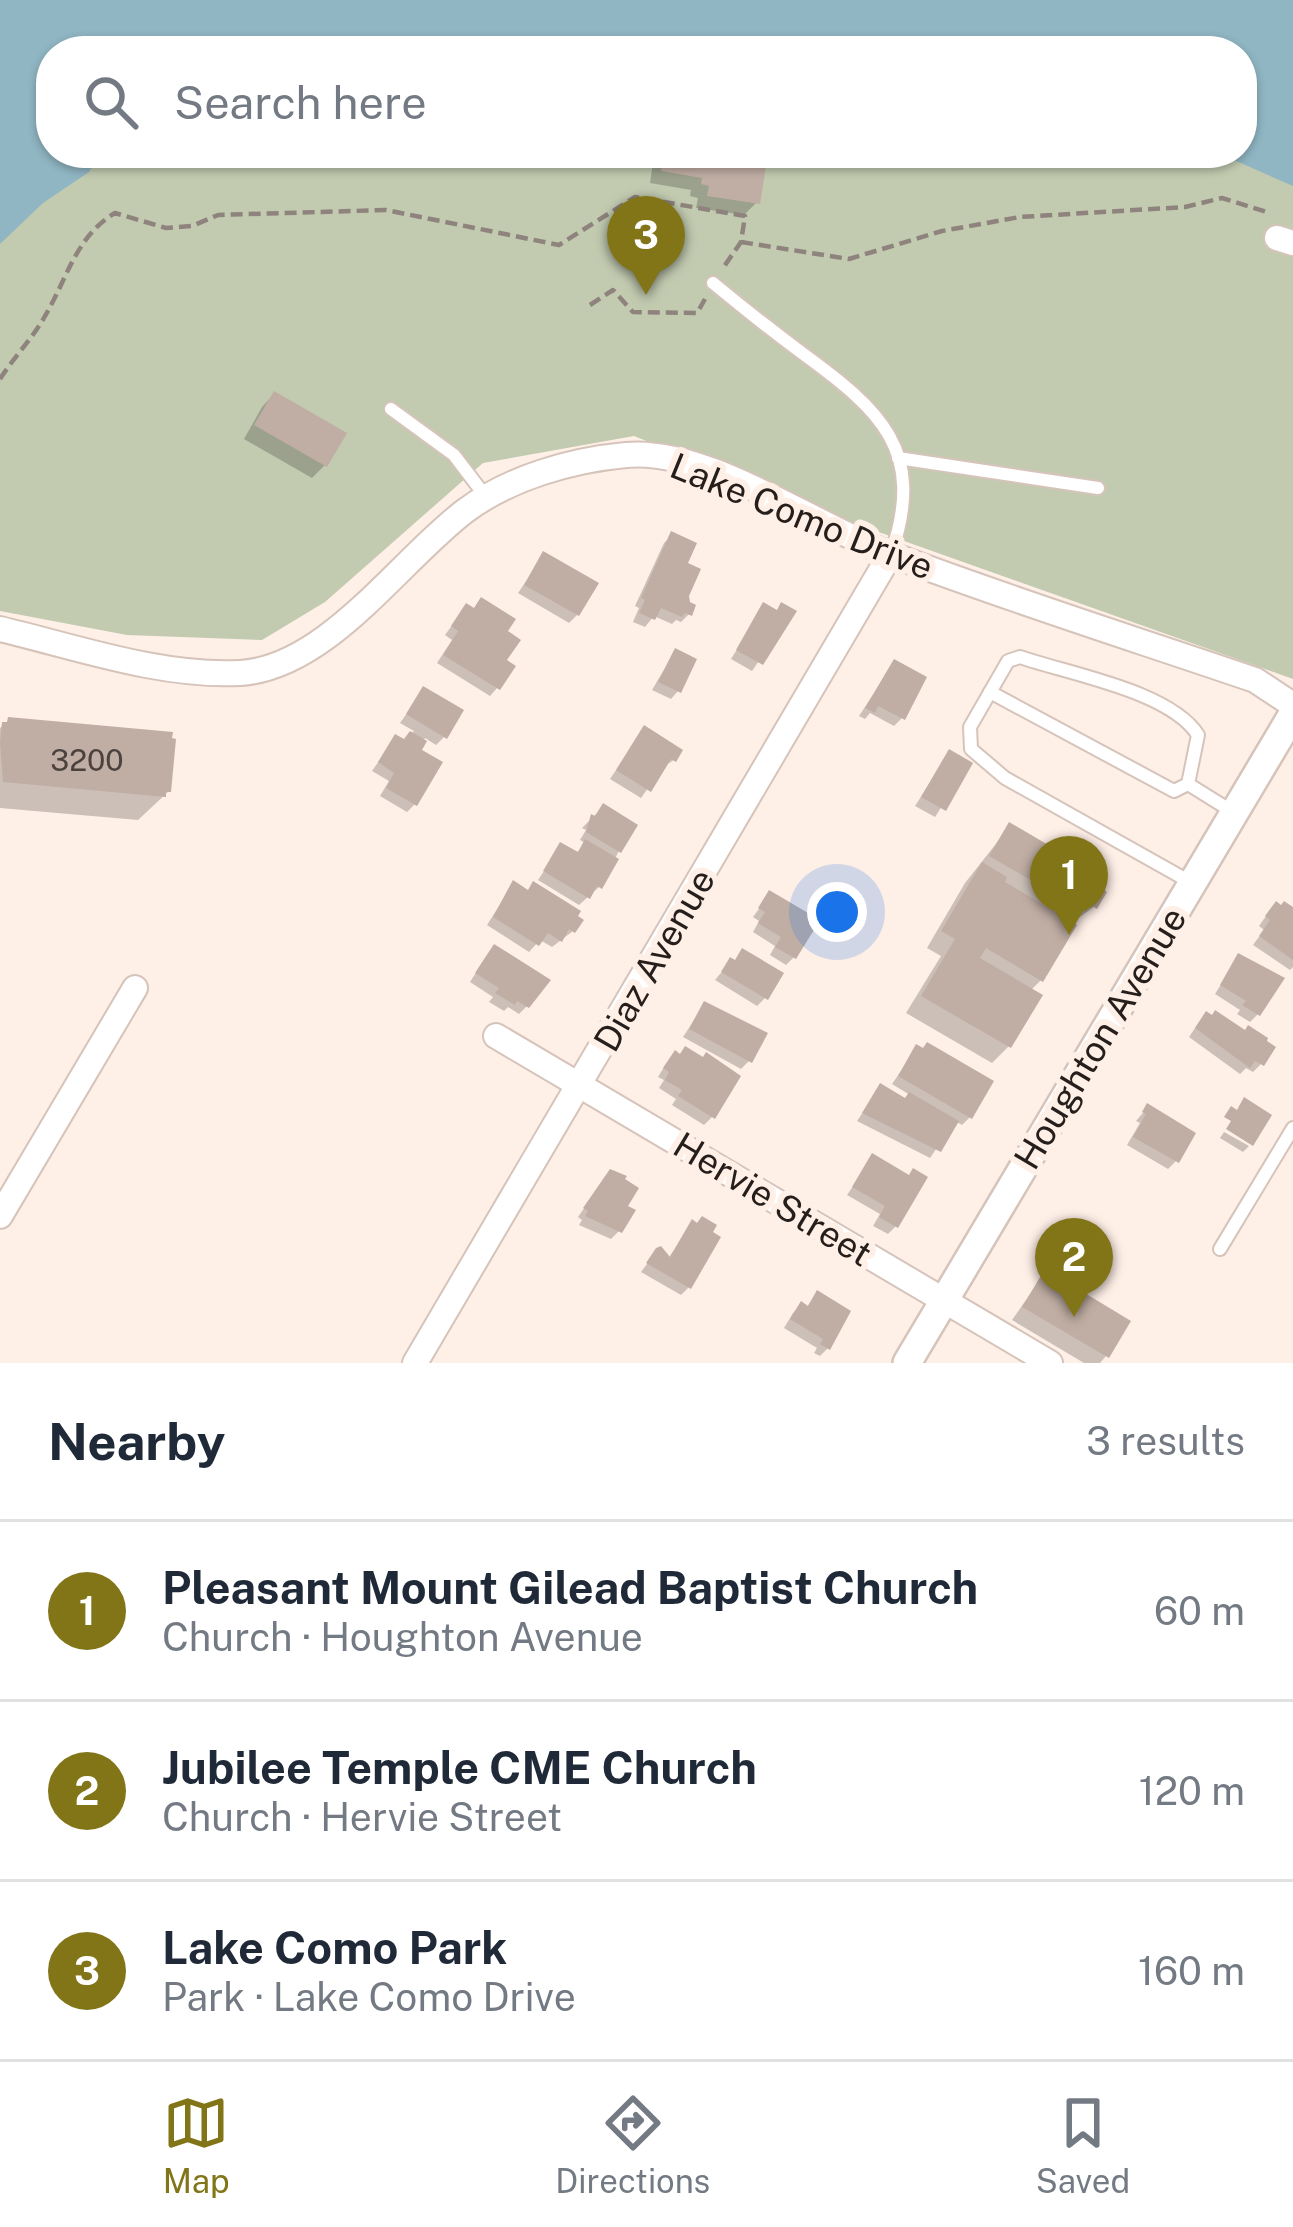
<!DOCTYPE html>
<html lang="en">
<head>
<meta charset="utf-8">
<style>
	body { margin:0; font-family:"Public Sans",sans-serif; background:#f2f2f3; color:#1f2937 }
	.you { position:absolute; left:837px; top:912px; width:42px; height:42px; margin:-30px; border:9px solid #fff; border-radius:50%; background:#1a73e8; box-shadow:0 0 0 18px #1a73e833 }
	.badge { display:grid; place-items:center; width:78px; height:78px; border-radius:50%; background:#817518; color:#fff; font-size:39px; font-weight:700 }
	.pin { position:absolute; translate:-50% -99px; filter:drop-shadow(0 3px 6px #0008) }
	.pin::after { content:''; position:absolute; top:63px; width:42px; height:36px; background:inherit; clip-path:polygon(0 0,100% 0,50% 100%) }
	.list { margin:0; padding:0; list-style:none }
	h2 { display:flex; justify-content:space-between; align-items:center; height:156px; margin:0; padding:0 48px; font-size:51px }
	h2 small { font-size:39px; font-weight:400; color:#747a83 }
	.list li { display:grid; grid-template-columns:78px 1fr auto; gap:36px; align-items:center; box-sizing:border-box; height:180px; padding:0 48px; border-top:3px solid #e0e1e3 }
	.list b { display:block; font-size:45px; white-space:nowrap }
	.list p { margin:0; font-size:39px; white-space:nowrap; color:#747a83 }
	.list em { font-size:39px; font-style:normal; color:#747a83 }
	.icon { flex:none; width:66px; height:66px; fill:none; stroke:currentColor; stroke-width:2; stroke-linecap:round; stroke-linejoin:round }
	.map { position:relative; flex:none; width:1293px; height:1363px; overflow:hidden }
	.search { position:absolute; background:#fff; box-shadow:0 3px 9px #0004; left:36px; right:36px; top:36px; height:132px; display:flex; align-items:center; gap:30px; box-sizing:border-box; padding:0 42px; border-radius:48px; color:#747a83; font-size:45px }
	.sheet { height:696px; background:#fff }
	nav { display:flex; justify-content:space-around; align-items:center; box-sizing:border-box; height:168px; border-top:3px solid #e0e1e3; background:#fff; font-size:33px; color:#747a83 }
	nav a { display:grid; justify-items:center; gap:6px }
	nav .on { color:#817518 }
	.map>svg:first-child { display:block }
</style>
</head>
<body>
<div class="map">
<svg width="1293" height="1363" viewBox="0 0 1293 1363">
	<rect width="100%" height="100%" fill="#feefe7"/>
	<path fill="#c2cab0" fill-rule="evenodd" d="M0,0H1293V679L859,525L634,436L483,463L325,602L262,640L127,635L0,611ZM51,51H1242V153H51Z"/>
	<polygon fill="#90b6c3" points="0,0 1293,0 1293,186 1218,153 1242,153 1242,51 51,51 51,153 101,153 89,172 43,203 0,244"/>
	<g fill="#0003">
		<polygon points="662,153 765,153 757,202 744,215 696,208 698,198 690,196 691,190 650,183 653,162"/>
		<polygon points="274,394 325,465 312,478 244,439 262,407"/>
		<polygon points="672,535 689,614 681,622 676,620 672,624 654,616 645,627 633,622 639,608 635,606 664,543"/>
		<polygon points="544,555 577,615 569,623 518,593"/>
		<polygon points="466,606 504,632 497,688 490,696 437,663 452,640 445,635"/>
		<polygon points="764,606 775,612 793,612 752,671 731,659"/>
		<polygon points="675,651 678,691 671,699 652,690"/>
		<polygon points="894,663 902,718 894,726 870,713 865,719 859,716"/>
		<polygon points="424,689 444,737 436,745 425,738 417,751 415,804 407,812 380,796 389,781 372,771 395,738 403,742 414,731 400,723"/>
		<polygon points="9,720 169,791 138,820 0,808 0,728"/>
		<polygon points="644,729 674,760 663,767 641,798 610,779"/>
		<polygon points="949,753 969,764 935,817 915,806"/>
		<polygon points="603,807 619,851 599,887 579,905 538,880 561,846 576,854 585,843 580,840 586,830 582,828"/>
		<polygon points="1010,826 1094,907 1070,924 1041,980 1030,991 1009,1046 992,1063 906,1013 941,956 927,948 965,883"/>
		<polygon points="513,884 573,931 552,947 540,940 529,952 487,925"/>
		<polygon points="770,894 794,957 786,965 770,955 775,946 753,932 759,921 753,917"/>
		<polygon points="1293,910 1293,967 1290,970 1253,945 1264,930 1259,926 1268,913"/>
		<polygon points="487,955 527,1006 519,1014 508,1007 504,1011 489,1002 493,997 470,982"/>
		<polygon points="1238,957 1258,1014 1250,1022 1237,1014 1240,1010 1215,994"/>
		<polygon points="731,961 765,998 757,1006 715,980"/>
		<polygon points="704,1005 749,1061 741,1069 683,1037"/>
		<polygon points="1212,1018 1261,1064 1253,1072 1246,1068 1240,1074 1189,1037 1199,1022"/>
		<polygon points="917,1048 970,1117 962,1125 955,1121 930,1158 857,1121 880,1087 904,1101 910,1095 892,1084"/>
		<polygon points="667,1062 712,1117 704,1125 672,1105 676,1099 659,1088 664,1080 658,1077"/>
		<polygon points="1148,1107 1176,1161 1168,1169 1127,1145 1140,1123 1136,1121"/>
		<polygon points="1224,1132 1249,1146 1243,1152 1220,1138"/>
		<polygon points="873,1157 908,1178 896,1226 888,1234 873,1226 880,1214 847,1195"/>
		<polygon points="603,1181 624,1207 619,1231 611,1239 579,1225 582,1220 578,1217"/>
		<polygon points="692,1223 689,1287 681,1295 641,1272 656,1252 668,1259"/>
		<polygon points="1045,1273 1106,1356 1100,1363 1084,1363 1012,1320"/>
		<polygon points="817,1294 828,1348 820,1356 814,1353 817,1348 784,1328 793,1313 801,1305 806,1308"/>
	</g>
	<g fill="#c0aea4">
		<polygon points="664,153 768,153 760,204 707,196 709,186 701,184 702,178 661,171"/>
		<polygon points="274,391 347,433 327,467 254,425"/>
		<polygon points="671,531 697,543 688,563 701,569 689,596 690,602 696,605 692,616 685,613 682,617 661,608 655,620 639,613 645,600 641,598"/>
		<polygon points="543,551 599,583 579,616 524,585"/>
		<polygon points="481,597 516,619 508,631 521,640 507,660 516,666 500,690 443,655 458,631 451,626 466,603 474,608"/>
		<polygon points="763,602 777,610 781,602 797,611 763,665 736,650"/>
		<polygon points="675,648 697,659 681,693 658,682"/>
		<polygon points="894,659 927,677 905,720 878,706 875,713 865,708"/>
		<polygon points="423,686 464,710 447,739 406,714"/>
		<polygon points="8,717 173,732 172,738 176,739 171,792 166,792 166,797 3,782 0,743 2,722 7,722"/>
		<polygon points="644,725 683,750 676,762 671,759 651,792 616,770"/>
		<polygon points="410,731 427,741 422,750 443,762 417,806 386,788 394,773 378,762 395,734 404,739"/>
		<polygon points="949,749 973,763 946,811 921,797"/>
		<polygon points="603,803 638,825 621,853 586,832 591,814 595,816"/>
		<polygon points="1009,822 1106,879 1100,887 1107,892 1097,909 1090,905 1086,912 989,856"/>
		<polygon points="585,839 619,859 602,889 597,886 590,899 543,871 560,842 578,852"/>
		<polygon points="982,862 1007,877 1005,882 1077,925 1043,982 986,948 980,958 1043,995 1011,1048 921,996 955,939 941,931"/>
		<polygon points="513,880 528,890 533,881 581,911 578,916 584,920 575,933 569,929 562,942 548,933 539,946 493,917"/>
		<polygon points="769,890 820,920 796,959 775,947 781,937 758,923 765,912 758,908"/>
		<polygon points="1276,901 1281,905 1284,901 1293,907 1293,960 1259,936 1270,920 1265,916"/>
		<polygon points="494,944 551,980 529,1008 517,1001 515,1005 495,993 499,988 475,973"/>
		<polygon points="742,948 784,973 768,1000 721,972 730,957 735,960"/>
		<polygon points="1238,953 1285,978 1260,1016 1242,1005 1246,1001 1220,985"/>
		<polygon points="704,1001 768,1033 752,1063 689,1029"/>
		<polygon points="1215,1010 1245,1030 1248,1025 1268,1038 1267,1041 1276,1047 1264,1066 1255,1061 1250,1068 1195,1028 1206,1011 1212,1015"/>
		<polygon points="927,1042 994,1081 972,1119 898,1076 916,1044 923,1048"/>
		<polygon points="685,1046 703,1057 706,1052 741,1076 715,1119 678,1096 682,1090 665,1080 669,1072 663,1068 675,1050 680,1054"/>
		<polygon points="880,1083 905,1098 909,1092 959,1121 941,1152 862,1113"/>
		<polygon points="1244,1097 1272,1115 1253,1146 1226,1129 1231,1121 1224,1117 1231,1106 1237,1110"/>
		<polygon points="1147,1103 1196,1133 1179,1163 1133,1137 1146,1114 1142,1112"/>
		<polygon points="872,1153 909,1175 913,1168 928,1177 898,1228 879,1217 885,1206 852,1187"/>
		<polygon points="610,1169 627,1176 625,1179 639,1188 628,1206 636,1210 622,1233 585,1216 588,1211 583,1208"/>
		<polygon points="702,1216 717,1225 713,1232 721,1237 691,1289 646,1263 656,1248 661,1246 670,1257 692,1219 697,1223"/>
		<polygon points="1045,1269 1131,1321 1109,1358 1022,1307"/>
		<polygon points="817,1290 851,1311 830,1350 820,1344 823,1339 790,1319 801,1301 808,1306"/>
	</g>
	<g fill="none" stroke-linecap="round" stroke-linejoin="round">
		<defs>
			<g id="service">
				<path d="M713,283C742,307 771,330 802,353C880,410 927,450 891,554"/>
				<polyline points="391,409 454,455 486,497"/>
				<polyline points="898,458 1098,488"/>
				<polyline points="990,692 1174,791 1188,784"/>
				<path d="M1192,883L1005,778L971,749L970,727L1008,661L1020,657C1069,674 1170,691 1198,735L1188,784L1233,812"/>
				<polyline points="1220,1249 1293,1128"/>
			</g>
			<g id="minor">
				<polyline points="1277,238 1293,243"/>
				<path d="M0,629C76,647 161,677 240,673C327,668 399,561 465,511C509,478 571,460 626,455C707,447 818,528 895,556C1014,601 1135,639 1255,680L1293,705"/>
				<polyline points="496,1036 1050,1363"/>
				<polyline points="0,1216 135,988"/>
				<polyline points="415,1363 890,555"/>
			</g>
			<polyline id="tertiary" points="907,1363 1293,714"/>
		</defs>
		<use href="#service" stroke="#d6c4ba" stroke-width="16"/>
		<use href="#minor" stroke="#d6c4ba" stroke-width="28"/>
		<use href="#tertiary" stroke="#d6c4ba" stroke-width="32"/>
		<g stroke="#8e837d" stroke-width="4.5" stroke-dasharray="12 6" stroke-linecap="butt">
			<polyline points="741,242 849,259 942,231 1020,217 1185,207 1222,198 1270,213"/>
			<polyline points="590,305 613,290 633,312 697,313 705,299"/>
			<path d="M0,379C14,357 33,338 45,316C67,279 76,236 115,213L166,228L192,226L218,215L386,210L559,245L635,197L745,216L741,242L723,268"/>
		</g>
		<use href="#service" stroke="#fff" stroke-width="12"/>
		<use href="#minor" stroke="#fff" stroke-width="24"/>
		<use href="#tertiary" stroke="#fff" stroke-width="27"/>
	</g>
	<g text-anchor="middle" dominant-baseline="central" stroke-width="12" stroke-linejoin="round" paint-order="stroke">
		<g font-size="30" fill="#4c423d">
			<text x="87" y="760">3200</text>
		</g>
		<g font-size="36" fill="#251e1b" stroke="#feefe7">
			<text transform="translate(802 516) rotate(22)">Lake Como Drive</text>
			<text transform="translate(654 960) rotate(-60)">Diaz Avenue</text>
			<text transform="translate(1100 1038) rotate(-59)">Houghton Avenue</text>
			<text transform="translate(773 1199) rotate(31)">Hervie Street</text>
		</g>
	</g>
</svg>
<div class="you"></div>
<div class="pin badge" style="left:1069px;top:935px">1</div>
<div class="pin badge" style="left:1074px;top:1317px">2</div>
<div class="pin badge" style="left:646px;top:295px">3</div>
<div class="search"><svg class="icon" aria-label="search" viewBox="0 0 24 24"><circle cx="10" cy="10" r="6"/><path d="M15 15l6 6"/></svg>Search here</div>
</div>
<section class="sheet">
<h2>Nearby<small>3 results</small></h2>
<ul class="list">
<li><span class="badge">1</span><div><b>Pleasant Mount Gilead Baptist Church</b><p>Church · Houghton Avenue</p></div><em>60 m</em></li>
<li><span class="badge">2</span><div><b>Jubilee Temple CME Church</b><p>Church · Hervie Street</p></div><em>120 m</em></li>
<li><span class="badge">3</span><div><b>Lake Como Park</b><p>Park · Lake Como Drive</p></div><em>160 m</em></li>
</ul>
</section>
<nav>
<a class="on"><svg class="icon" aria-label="map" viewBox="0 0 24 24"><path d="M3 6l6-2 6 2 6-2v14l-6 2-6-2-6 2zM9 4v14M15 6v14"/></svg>Map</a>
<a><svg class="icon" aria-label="directions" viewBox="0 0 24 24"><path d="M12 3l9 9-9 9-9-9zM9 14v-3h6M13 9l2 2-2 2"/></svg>Directions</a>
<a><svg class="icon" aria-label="saved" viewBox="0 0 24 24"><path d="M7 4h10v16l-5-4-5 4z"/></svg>Saved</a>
</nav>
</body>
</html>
